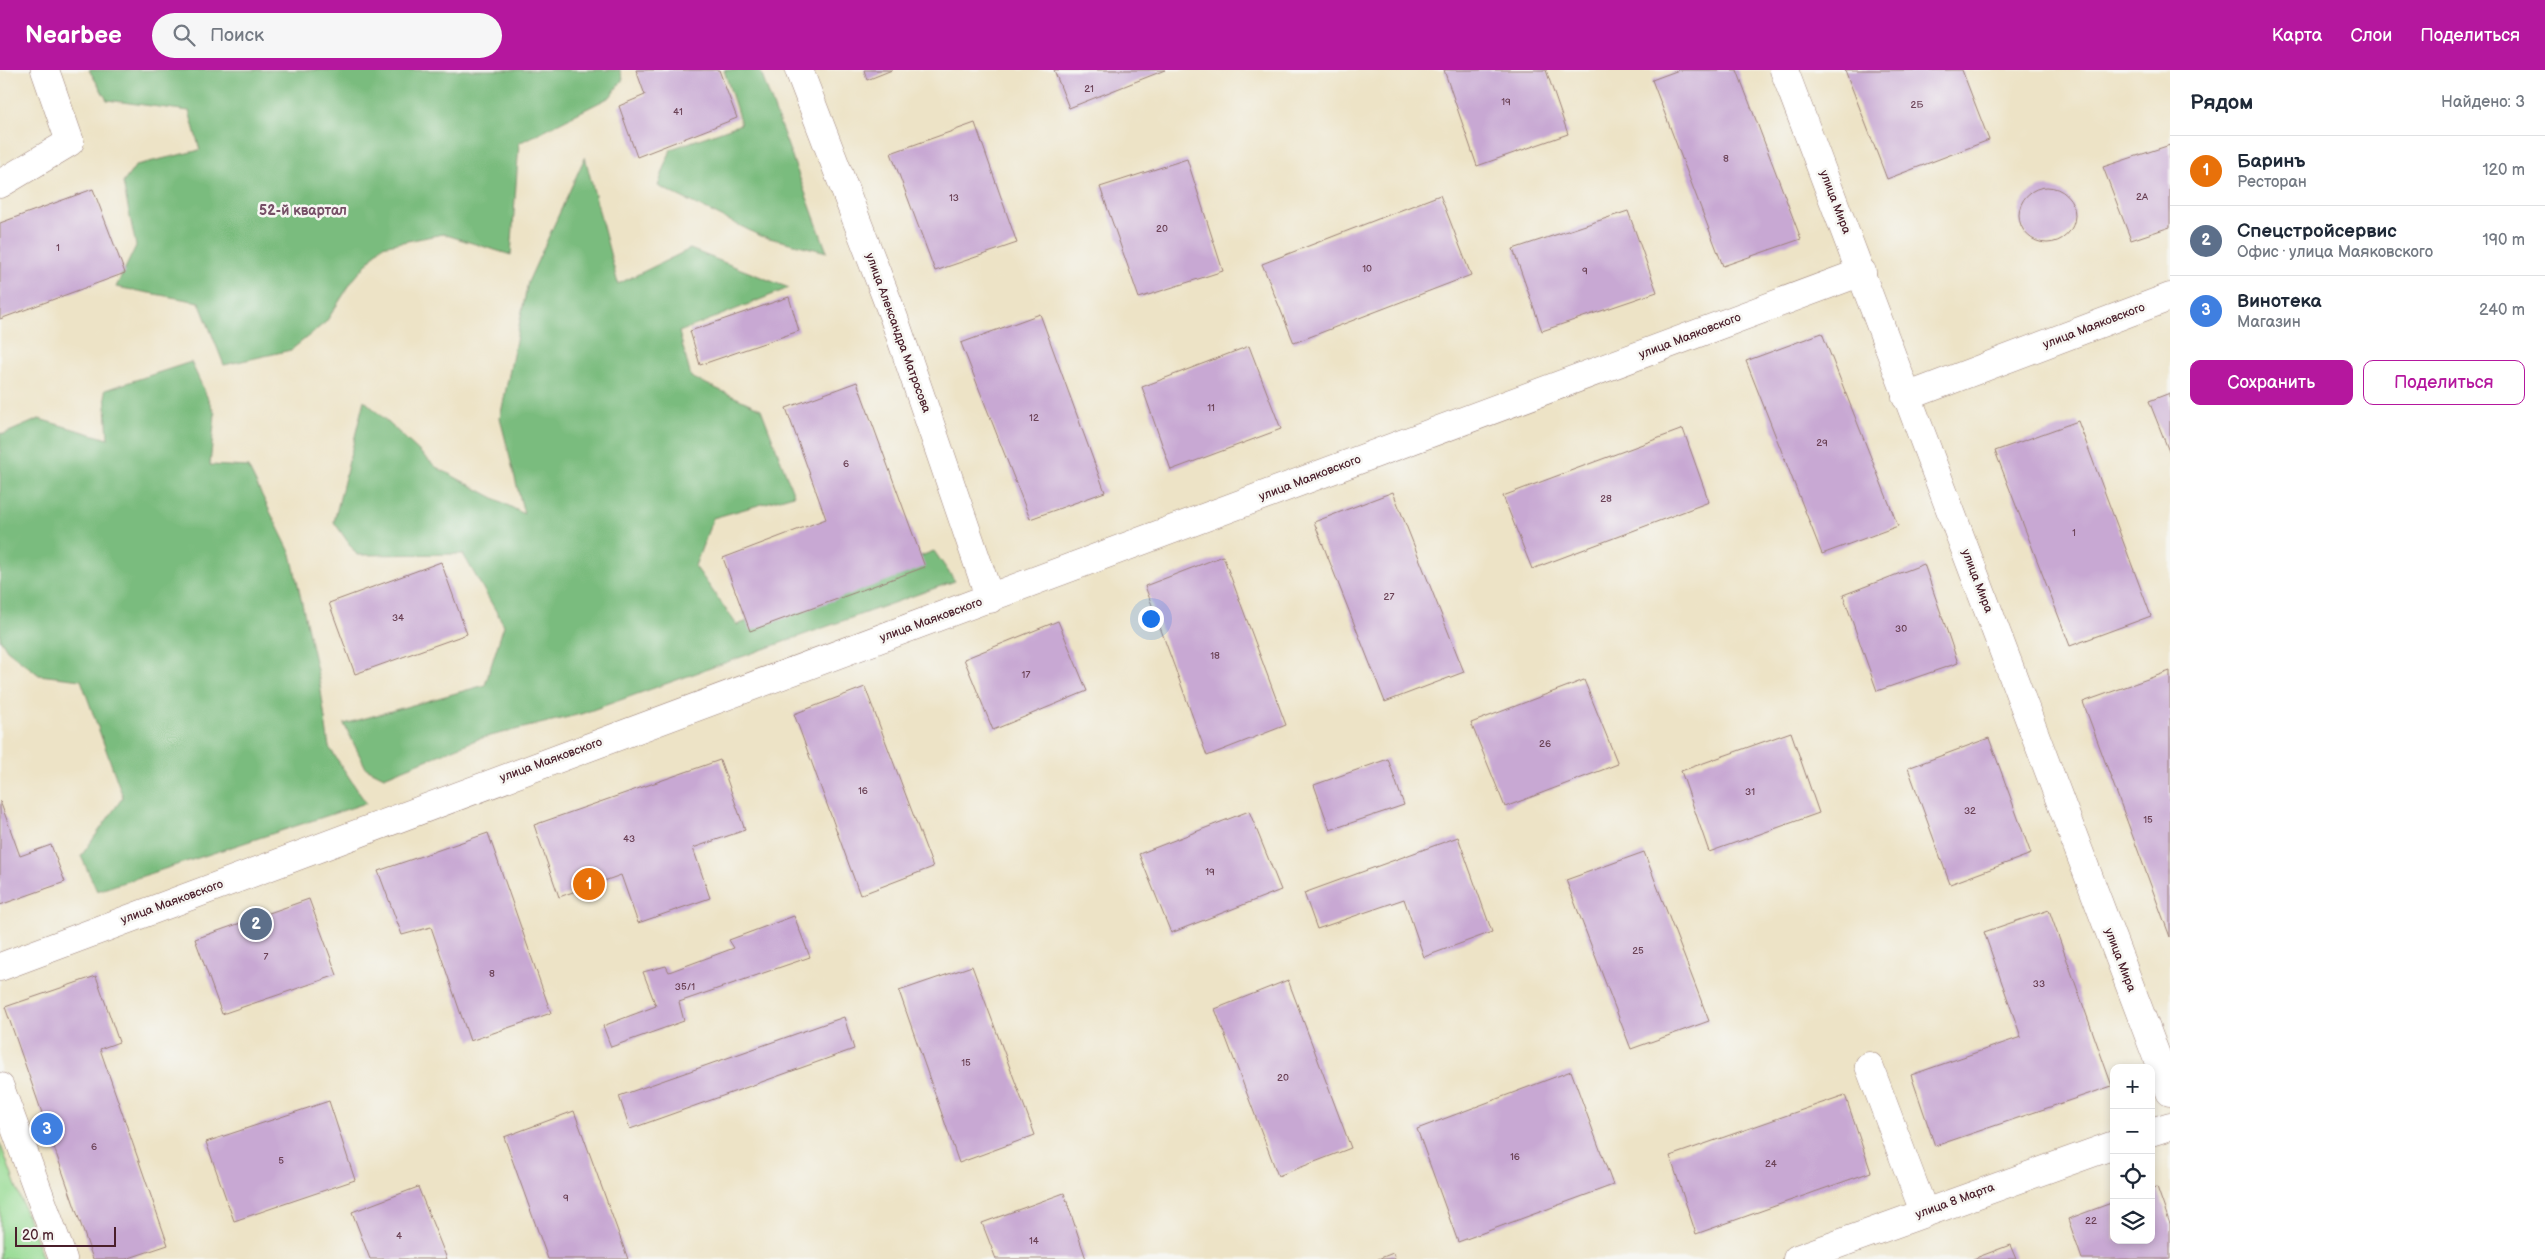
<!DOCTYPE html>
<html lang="ru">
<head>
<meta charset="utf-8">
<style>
	body { margin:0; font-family:"Balsamiq Sans",sans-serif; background:#f6f6f7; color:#1f2937 }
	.controls { position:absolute; right:15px; bottom:15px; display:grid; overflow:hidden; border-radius:10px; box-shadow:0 2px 8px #0003 }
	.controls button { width:45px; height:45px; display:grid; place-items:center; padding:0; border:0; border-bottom:1px solid #e0e1e3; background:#fff; color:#1f2937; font:25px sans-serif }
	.scale { position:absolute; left:15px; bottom:12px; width:101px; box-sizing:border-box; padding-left:5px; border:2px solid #4a1f2b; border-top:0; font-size:14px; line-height:18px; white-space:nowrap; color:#4a1f2b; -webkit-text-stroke:4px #f6f6f2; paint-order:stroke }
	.you { position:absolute; left:1150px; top:548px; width:18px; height:18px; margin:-12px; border:4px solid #fff; border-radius:50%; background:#1a73e8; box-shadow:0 0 0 8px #1a73e833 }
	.badge { display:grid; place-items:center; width:32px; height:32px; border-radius:50%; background:#b5179e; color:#fff; font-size:16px; font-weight:700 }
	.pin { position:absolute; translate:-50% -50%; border:2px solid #fff; box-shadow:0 1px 5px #0006 }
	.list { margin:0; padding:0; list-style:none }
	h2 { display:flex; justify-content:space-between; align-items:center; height:65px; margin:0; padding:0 20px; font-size:21px }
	h2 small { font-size:16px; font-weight:400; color:#747a83 }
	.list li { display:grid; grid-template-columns:32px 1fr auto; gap:15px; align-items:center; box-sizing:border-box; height:70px; padding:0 20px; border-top:1px solid #e0e1e3 }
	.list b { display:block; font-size:19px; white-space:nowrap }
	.list p { margin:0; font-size:16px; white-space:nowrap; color:#747a83 }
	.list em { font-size:16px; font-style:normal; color:#747a83 }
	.actions { display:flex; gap:10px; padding:15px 20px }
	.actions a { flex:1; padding:11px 0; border:1px solid #b5179e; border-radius:10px; text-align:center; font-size:18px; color:#b5179e }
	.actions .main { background:#b5179e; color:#fff }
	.icon { flex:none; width:28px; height:28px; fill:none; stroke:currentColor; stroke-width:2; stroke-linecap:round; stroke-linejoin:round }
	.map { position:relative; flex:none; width:2170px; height:1189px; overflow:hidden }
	header { display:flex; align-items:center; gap:30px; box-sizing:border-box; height:70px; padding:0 25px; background:#b5179e; color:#fff }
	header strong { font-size:24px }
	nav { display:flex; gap:28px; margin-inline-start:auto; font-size:18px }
	.search { width:350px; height:45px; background:#f6f6f7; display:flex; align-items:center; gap:12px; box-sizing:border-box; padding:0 18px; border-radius:28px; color:#747a83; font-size:19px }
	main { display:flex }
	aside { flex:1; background:#fff }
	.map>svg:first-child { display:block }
</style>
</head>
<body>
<header>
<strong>Nearbee</strong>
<div class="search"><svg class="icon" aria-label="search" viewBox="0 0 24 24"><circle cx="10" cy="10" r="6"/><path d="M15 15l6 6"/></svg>Поиск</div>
<nav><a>Карта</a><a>Слои</a><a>Поделиться</a></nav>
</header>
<main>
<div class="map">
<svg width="2170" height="1189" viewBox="0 0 2170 1189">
	<rect width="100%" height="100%" fill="#f6f6f2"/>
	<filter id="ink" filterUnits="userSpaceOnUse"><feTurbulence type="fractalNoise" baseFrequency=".02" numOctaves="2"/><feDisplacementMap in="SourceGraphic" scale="10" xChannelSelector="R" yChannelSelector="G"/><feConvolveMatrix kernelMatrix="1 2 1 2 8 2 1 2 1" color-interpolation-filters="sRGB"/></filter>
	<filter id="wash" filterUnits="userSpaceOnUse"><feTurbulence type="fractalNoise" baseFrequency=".0096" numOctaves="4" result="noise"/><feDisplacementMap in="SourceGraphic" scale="20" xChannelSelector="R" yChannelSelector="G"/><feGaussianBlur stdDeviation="1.12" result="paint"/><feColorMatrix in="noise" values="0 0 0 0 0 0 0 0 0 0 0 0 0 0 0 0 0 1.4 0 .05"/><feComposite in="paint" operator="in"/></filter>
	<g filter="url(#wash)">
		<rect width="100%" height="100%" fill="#ede3c6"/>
		<polygon fill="#98dc94" stroke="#717e60" points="0,1073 43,1189 0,1189"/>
		<g fill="#7abc7e" stroke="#626e54">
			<polygon points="89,0 620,0 623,9 610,27 519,73 511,185 443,164 382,176 353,210 326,252 291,280 224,295 199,232 116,217 136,176 123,113 136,95 200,80 189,41 107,30"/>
			<polygon points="724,0 760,0 827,182 761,166 658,116 671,79 741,54"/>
			<polygon points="585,87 618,214 690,179 789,218 679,262 691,307 761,339 794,425 713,448 695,496 737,555 934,481 955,511 581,644 478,669 384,707 366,698 344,654 485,615 504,555 463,484 357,485 334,452 364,330 436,397 524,444 500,348 528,212"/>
			<polygon points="191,292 215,344 210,395 248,397 291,484 320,614 329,677 366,733 97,821 81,786 123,727 81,610 39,605 7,580 0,569 0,363 4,364 39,349 108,369 105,320"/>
		</g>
		<g id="blocks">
			<g fill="#c8a8d3">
				<polygon points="636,0 719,0 737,48 637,87 619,36 645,25"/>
				<polygon points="864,0 892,0 867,10"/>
				<polygon points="1054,0 1165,0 1069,38"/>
				<polygon points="1444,0 1546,0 1568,64 1477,96"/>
				<polygon points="1679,0 1737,0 1801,169 1723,196 1652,10"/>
				<polygon points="1845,0 1962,0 1989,70 1887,109"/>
				<polygon points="975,53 1017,173 935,201 891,83"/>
				<polygon points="2170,75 2170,157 2131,170 2103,97"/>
				<polygon points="1187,89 1223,201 1139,228 1100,117"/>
				<circle cx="2047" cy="145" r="28"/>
				<polygon points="93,119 125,203 0,249 0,153"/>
				<polygon points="1440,125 1471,205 1294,273 1262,194"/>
				<polygon points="1628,141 1657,222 1542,261 1513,179"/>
				<polygon points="789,227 799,261 700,295 690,261"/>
				<polygon points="1040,244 1105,422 1030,449 961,273"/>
				<polygon points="1822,263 1898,456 1822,484 1746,291"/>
				<polygon points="1249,276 1281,359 1171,400 1142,317"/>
				<polygon points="857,312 925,497 750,561 723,488 826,449 786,338"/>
				<polygon points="2170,323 2170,384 2149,331"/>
				<polygon points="2078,351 2151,546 2070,576 1995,381"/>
				<polygon points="1683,359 1709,432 1532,499 1503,426"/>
				<polygon points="1393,422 1464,602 1385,632 1314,452"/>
				<polygon points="1223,486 1286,655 1207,686 1145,516"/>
				<polygon points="441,492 467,564 355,604 329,533"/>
				<polygon points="1924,494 1958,593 1877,621 1843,525"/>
				<polygon points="1058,551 1087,621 993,660 964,589"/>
				<polygon points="2170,601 2170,867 2083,632"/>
				<polygon points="1584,610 1618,694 1505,737 1471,653"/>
				<polygon points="865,617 933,797 860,825 794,644"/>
				<polygon points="1791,662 1819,743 1709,782 1681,701"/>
				<polygon points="1989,668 2031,784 1950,814 1908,698"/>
				<polygon points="1388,689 1404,735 1330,760 1314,715"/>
				<polygon points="720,690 745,760 693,778 710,828 638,853 621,805 559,827 534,755"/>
				<polygon points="0,731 20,786 51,775 65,812 0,835"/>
				<polygon points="1249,741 1281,820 1171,863 1139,784"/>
				<polygon points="488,763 551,943 470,971 431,857 402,865 378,801"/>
				<polygon points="1458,767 1492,862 1424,887 1404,829 1317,859 1304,823"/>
				<polygon points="1644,782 1709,951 1631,979 1566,810"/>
				<polygon points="309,829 337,905 222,944 195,869"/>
				<polygon points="2049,840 2112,1016 1935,1076 1911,1005 2021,967 1984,862"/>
				<polygon points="794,846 810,887 679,932 684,951 611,977 603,956 656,936 643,902 666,896 669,902 734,878 729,870"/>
				<polygon points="972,896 1035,1065 959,1093 899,921"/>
				<polygon points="96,906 119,972 100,979 168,1175 126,1189 93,1189 5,937"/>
				<polygon points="1288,910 1351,1078 1278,1106 1215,939"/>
				<polygon points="844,947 854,979 630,1059 619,1026"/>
				<polygon points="1571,1001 1613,1115 1458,1172 1417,1059"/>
				<polygon points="1845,1025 1871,1102 1696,1164 1670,1086"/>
				<polygon points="329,1031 355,1110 234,1151 206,1072"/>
				<polygon points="574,1041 628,1189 548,1189 504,1067"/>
				<polygon points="418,1117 447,1189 370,1189 352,1142"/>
				<polygon points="2157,1117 2170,1154 2170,1189 2082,1189 2068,1149 2114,1132 2114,1170 2151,1170 2151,1119"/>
				<polygon points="1064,1123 1086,1189 996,1189 982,1153"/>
				<polygon points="2010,1175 2016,1189 1973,1189"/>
				<polygon points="1393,1183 1395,1189 1378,1189"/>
			</g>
		</g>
	</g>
	<g filter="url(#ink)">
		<use href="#blocks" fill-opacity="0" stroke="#9c8178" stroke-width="1"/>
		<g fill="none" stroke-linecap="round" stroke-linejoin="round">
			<defs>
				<g id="minor">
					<polyline points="799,0 894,248 990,529"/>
					<polyline points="1784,0 2170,1022"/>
					<polyline points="0,114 70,72 45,0"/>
					<polyline points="1906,327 2170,227"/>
					<polyline points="0,897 1862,202"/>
					<polyline points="1869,996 1924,1142"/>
					<polyline points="0,1017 63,1189"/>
					<polyline points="2151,1062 2170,1056"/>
					<polyline points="1797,1189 2114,1075"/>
				</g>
			</defs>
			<use href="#minor" stroke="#9c8178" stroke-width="29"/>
			<use href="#minor" stroke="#fff" stroke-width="28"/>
		</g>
	</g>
	<g text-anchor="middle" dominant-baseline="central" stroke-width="5" stroke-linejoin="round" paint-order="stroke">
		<g font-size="10" fill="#6a4155">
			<text x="1089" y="19">21</text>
			<text x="1506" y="32">19</text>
			<text x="1917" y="35">2Б</text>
			<text x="678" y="42">41</text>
			<text x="1726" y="89">8</text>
			<text x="2142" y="127">2А</text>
			<text x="954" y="128">13</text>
			<text x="1162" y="159">20</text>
			<text x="58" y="178">1</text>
			<text x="1367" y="199">10</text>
			<text x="1585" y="201">9</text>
			<text x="1211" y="338">11</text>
			<text x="1034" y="348">12</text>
			<text x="1822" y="373">29</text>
			<text x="846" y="394">6</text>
			<text x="1606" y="429">28</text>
			<text x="2074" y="463">1</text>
			<text x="1389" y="527">27</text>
			<text x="398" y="548">34</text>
			<text x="1901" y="559">30</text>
			<text x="1215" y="586">18</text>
			<text x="1026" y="605">17</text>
			<text x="1545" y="674">26</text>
			<text x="863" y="721">16</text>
			<text x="1750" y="722">31</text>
			<text x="1970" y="741">32</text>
			<text x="2148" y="750">15</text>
			<text x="629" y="769">43</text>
			<text x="1210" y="802">19</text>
			<text x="1638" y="881">25</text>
			<text x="266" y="887">7</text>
			<text x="492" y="904">8</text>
			<text x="2039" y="914">33</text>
			<text x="685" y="917">35/1</text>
			<text x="966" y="993">15</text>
			<text x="1283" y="1008">20</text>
			<text x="94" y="1077">6</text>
			<text x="1515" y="1087">16</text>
			<text x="281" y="1091">5</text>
			<text x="1771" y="1094">24</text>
			<text x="566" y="1128">9</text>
			<text x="2091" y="1151">22</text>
			<text x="399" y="1166">4</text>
			<text x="1034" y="1171">14</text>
		</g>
		<g font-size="12" fill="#4a1f2b" stroke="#f6f6f2">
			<text transform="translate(1835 132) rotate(69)">улица Мира</text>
			<text transform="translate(2094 256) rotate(-21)">улица Маяковского</text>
			<text transform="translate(898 263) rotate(70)">улица Александра Матросова</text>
			<text transform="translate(1690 266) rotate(-21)">улица Маяковского</text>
			<text transform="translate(1310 408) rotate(-21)">улица Маяковского</text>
			<text transform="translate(1977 511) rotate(69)">улица Мира</text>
			<text transform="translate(931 550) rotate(-20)">улица Маяковского</text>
			<text transform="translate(551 690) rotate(-20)">улица Маяковского</text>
			<text transform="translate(172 832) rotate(-20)">улица Маяковского</text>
			<text transform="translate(2120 890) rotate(69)">улица Мира</text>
			<text transform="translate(1955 1131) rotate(-20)">улица 8 Марта</text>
		</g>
		<g font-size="14" font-weight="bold" fill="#764f66" stroke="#f6f6f2">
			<text x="303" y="140">52-й квартал</text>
		</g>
	</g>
</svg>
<div class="controls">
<button>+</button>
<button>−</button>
<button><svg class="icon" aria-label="locate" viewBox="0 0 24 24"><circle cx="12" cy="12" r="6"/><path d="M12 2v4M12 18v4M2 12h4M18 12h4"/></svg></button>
<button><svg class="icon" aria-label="layers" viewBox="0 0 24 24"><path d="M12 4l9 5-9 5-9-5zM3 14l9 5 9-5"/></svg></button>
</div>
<div class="scale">20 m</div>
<div class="you"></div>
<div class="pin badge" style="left:589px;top:814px;background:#e8710a">1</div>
<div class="pin badge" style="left:256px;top:854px;background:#5c6f8a">2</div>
<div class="pin badge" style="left:47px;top:1059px;background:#3f7fe0">3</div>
</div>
<aside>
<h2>Рядом<small>Найдено: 3</small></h2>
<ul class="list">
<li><span class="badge" style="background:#e8710a">1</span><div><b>Баринъ</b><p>Ресторан</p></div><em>120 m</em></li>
<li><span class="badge" style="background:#5c6f8a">2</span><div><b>Спецстройсервис</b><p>Офис · улица Маяковского</p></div><em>190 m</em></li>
<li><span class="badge" style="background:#3f7fe0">3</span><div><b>Винотека</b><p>Магазин</p></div><em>240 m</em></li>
</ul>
<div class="actions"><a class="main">Сохранить</a><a>Поделиться</a></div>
</aside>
</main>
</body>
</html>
